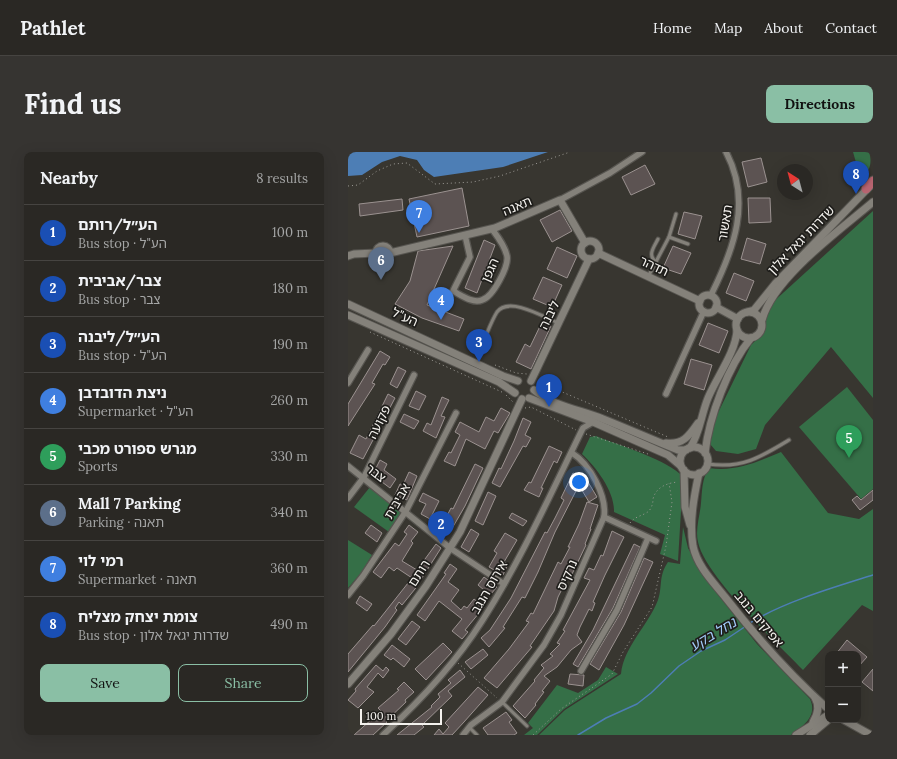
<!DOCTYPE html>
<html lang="en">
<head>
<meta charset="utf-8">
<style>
	body { margin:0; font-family:Lora,"Noto Sans Hebrew",serif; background:#363431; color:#f1f3f6 }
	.controls { position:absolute; right:12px; bottom:12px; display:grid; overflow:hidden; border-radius:8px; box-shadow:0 4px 16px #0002 }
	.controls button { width:36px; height:36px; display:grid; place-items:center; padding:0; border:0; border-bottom:1px solid #464441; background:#2a2824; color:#f1f3f6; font:20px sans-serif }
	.compass { position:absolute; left:429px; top:12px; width:36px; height:36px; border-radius:50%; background:#2a2824; box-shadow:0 4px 16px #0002; rotate:324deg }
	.scale { position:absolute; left:12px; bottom:10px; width:82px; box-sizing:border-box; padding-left:4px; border:2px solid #f4f2ee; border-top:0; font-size:11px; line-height:14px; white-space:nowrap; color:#f4f2ee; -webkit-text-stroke:3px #1f1e1b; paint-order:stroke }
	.you { position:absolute; left:231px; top:330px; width:14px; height:14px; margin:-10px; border:3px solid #fff; border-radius:50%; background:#1a73e8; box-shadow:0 0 0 6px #1a73e833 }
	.badge { display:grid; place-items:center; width:26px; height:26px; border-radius:50%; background:#8abfa5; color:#fff; font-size:13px; font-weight:700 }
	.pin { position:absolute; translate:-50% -33px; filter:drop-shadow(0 1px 2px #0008) }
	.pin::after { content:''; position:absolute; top:21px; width:14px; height:12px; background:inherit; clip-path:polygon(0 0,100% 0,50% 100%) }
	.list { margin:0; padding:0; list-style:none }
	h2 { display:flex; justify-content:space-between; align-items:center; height:52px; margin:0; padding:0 16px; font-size:17px }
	h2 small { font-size:13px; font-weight:400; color:#a5a6a6 }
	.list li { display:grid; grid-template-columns:26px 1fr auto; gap:12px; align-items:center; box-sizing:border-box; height:56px; padding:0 16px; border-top:1px solid #464441 }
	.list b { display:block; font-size:15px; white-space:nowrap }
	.list p { margin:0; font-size:13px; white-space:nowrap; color:#a5a6a6 }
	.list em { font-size:13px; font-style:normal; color:#a5a6a6 }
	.actions { display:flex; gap:8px; padding:12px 16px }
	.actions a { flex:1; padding:9px 0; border:1px solid #8abfa5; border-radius:8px; text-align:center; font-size:14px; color:#8abfa5 }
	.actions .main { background:#8abfa5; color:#111 }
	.map { position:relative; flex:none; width:525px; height:583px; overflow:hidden; border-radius:8px }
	header { display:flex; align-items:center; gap:24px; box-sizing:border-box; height:56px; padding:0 20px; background:#2a2824; border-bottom:1px solid #464441 }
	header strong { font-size:19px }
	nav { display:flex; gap:22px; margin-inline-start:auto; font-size:14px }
	.intro { display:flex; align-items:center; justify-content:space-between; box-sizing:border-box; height:96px; padding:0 24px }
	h1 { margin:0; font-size:28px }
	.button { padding:10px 18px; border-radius:8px; background:#8abfa5; color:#111; font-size:14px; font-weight:700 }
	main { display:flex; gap:24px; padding:0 24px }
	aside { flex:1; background:#2a2824; border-radius:8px; box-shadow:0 4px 16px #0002 }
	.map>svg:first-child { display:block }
</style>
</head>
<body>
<header>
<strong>Pathlet</strong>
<nav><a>Home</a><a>Map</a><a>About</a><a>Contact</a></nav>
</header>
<div class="intro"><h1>Find us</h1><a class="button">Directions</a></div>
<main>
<aside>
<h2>Nearby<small>8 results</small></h2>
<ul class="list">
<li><span class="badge" style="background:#1a4fb4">1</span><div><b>הע״ל/רותם</b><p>Bus stop · הע&quot;ל</p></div><em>100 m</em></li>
<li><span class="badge" style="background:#1a4fb4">2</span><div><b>צבר/אביבית</b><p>Bus stop · צבר</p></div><em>180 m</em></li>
<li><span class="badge" style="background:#1a4fb4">3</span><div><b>הע״ל/ליבנה</b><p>Bus stop · הע&quot;ל</p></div><em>190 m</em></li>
<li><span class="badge" style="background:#3f7fe0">4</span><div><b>ניצת הדובדבן</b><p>Supermarket · הע&quot;ל</p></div><em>260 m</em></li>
<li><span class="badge" style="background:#2e9e5b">5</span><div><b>מגרש ספורט מכבי</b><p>Sports</p></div><em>330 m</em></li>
<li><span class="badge" style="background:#5c6f8a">6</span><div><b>Mall 7 Parking</b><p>Parking · תאנה</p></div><em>340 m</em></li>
<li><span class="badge" style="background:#3f7fe0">7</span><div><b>רמי לוי</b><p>Supermarket · תאנה</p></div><em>360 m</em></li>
<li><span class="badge" style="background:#1a4fb4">8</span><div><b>צומת יצחק מצליח</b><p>Bus stop · שדרות יגאל אלון</p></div><em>490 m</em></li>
</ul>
<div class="actions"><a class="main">Save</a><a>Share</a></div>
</aside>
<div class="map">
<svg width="525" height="583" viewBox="0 0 525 583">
	<rect width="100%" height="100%" fill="#383630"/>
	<g fill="#356f47">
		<path d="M505,0H521C525,12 521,19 513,28Z"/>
		<polygon points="525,59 525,246 483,195 417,273 408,297 390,302 368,299 362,292 367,267 403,193 417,179 418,167 424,151"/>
		<polygon points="499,235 525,268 525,337 513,347 451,275"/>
		<path d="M248,284C270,293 321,308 335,325L330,409L312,402L317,383L266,360C267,340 248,315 234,302L242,285Z"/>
		<path d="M433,300L480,361L511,367L525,357V459L514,453L455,518C429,491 357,424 350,390C347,377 352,364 353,351C354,339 354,326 361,316C388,320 409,310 433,300Z"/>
		<polygon points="22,335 54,361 41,380 6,355"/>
		<path d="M335,375L340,396L355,424L409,492L462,547C470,564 455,574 443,583H191L217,558L273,522C276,494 300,474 310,448C315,433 310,425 320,410L332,412Z"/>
		<polygon points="0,388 24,403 13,421 0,436"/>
		<polygon points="258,515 270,522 216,557 189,583 176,583 185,576 180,571 209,533 230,541 250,528"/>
	</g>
	<polygon fill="#4d7eb5" points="0,0 200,0 155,15 86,25 76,18 69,8 52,4 34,10 14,23 0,24"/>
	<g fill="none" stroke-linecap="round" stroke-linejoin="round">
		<g stroke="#4d7eb5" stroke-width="1.5">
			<path d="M402,471C435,450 487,435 525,423"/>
			<polyline points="230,583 258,566 289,552 303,541 331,514 353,499 377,488 398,474"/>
		</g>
	</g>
	<g fill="#5c5352" stroke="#9b9290">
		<polygon points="413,6 419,30 400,35 394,10"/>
		<polygon points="297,13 307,32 283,43 274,25"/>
		<polygon points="114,36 121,74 69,85 61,47"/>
		<polygon points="400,46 422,46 423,70 401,71"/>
		<polygon points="54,47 55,58 12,64 11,52"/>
		<polygon points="212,58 224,79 204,90 192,68"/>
		<polygon points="336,60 354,64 347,87 330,82"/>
		<polygon points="399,86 418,92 412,112 393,107"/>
		<polygon points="136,88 147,93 129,141 117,136"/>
		<polygon points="105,94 79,153 116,167 111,179 74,166 47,152 62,129 70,99"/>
		<polygon points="325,94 343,101 333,122 315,116"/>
		<polygon points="209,95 229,104 219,126 199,117"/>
		<polygon points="386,121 406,129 398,149 378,141"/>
		<polygon points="195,125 214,133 204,155 185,147"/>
		<polygon points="194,170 203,174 183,217 168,210 177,192 182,195"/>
		<polygon points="360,171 380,179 371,201 351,193"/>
		<polygon points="32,199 42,205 37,213 35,212 24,231 27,232 0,274 0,252"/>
		<polygon points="343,207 364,213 356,238 336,232"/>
		<polygon points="50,215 58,219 49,236 42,232"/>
		<polygon points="68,239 78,244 71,258 61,254"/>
		<polygon points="40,242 47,246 15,307 2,301 11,283 18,287"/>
		<polygon points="94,245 101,248 93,264 97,265 88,286 75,279 79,271 83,273"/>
		<polygon points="153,256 162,261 150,281 146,279 137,297 118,287 107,314 96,309 101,300 103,301 112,283 107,280 112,270 131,280 138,265 146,269"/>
		<polygon points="56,262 71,269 66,277 52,270"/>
		<polygon points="175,266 183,270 177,283 183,286 178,295 175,294 152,335 144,331 151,316 153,317 166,289"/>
		<polygon points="201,294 214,300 209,311 206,309 193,336 195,336 191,345 176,338 181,330 183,331"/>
		<polygon points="32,308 39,312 36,318 48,327 42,336 34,330 36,327 25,322"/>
		<polygon points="127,312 135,316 117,354 102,380 93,375 103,356 105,357"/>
		<polygon points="61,320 69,324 59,348 47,343 52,332 55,333"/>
		<polygon points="225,321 233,325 227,339 229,337 207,380 190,420 177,446 174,445 155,475 157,476 141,495 133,486 142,478 163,446 197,380 199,381 207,366 216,348 213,346"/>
		<polygon points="240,330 249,345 241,350 232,335"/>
		<polygon points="525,338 525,348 512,358 504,348 509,344 513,348"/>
		<polygon points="140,340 148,344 135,373 127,369"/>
		<polygon points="75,341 91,349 82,367 73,362 78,352 71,349"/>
		<polygon points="239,350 250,353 242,377 243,377 237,392 238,393 226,418 221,428 219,427 210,445 206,459 182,494 184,495 149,536 136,526 161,497 181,470 178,469 183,461 185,462 210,410 213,412 222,395 220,395 231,372"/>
		<polygon points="164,361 179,369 175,374 161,366"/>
		<polygon points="23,373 34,381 29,390 17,381"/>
		<polygon points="61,373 70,380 63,389 65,391 54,409 69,418 88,392 93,396 67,437 54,453 51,450 47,456 49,458 37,475 0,520 0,502 25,473 26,474 64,426 49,416 46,419 41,415 33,426 25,420 47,391 51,394 59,382 56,380"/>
		<polygon points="123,377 131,382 121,400 113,395"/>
		<polygon points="264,379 276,385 257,423 245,450 247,451 244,459 241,457 232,475 229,483 234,490 223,498 209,515 196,524 202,529 194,539 196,540 187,552 188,553 177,566 165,554 187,529 186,528 196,516 193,513 205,504 202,502 212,492 209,491 217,479 215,478 242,428 236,426 241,416 246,418 253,403 255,404"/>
		<polygon points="157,381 169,388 156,410 160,412 155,423 141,415 149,401 146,399"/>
		<polygon points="286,392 292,395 265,456 230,515 225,512 245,478"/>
		<polygon points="296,406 305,410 276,473 251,518 242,512 273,460"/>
		<polygon points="102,412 109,417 100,430 111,438 103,449 113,458 116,454 119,456 126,447 136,455 117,478 120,480 114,487 104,479 114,467 91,449 77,469 69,463 98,422 96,421"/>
		<polygon points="136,425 149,435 142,443 130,433"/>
		<polygon points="12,444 24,452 19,459 8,451"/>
		<polygon points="64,469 72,475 58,493 50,487"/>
		<polygon points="499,488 519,505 510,515 510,502 488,502"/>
		<polygon points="95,491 104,500 78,528 67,517"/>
		<polygon points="44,493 62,507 56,515 45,506 43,508 36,503"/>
		<polygon points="135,497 140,503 123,517 117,510"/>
		<polygon points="28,513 35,519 38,515 41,518 35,526 30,521 19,535 26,540 10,556 0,548 8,539 7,537"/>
		<polygon points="525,517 525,539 514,530"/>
		<polygon points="112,518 117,525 100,539 104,544 74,573 76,575 66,583 49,583 84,555 83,554 92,545 90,542 103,531 100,528"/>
		<polygon points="222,522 236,523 235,534 220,532"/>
		<polygon points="56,530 66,540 57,548 58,550 38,569 39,570 25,583 6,583 33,559 30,556 51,538 49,537"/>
		<polygon points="130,535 140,543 116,570 104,583 86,583 91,577 95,582 101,575 97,571"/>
		<polygon points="158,560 164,568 161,570 169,581 166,583 140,583 135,576"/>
	</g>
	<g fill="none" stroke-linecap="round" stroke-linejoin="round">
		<defs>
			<g id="service">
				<polyline points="321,85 340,92"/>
				<path d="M308,110C299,103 306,95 310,87"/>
				<polyline points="301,123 321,85 328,62"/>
				<path d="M136,188C140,179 144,168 149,160C161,144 196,165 210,171"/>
				<path d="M360,312C394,317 413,305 441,288"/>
				<polyline points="154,550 179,574"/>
				<polyline points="121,575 129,583"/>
			</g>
			<g id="minor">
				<polyline points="212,48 262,21 294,0"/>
				<path d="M117,83L122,105L105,139C113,143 125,152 134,148C145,145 161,114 159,104C157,94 150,85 144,77"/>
				<path d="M363,143C386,97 404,49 378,0"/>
				<polyline points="0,231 20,198"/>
				<polyline points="318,242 356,159"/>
				<polyline points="0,314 102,396 156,432"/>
				<polyline points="0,346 16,325 66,223"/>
				<polyline points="256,365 308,389"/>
				<polyline points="0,443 15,424 58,359 108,261"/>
				<polyline points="233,519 269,458 300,386"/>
				<path d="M35,583C72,549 107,512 134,469C173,408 203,341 235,276L245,270"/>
				<path d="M115,583L123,573L154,550L196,493L213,463L256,365C259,344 242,312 224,301"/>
			</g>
			<g id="tertiary">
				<circle cx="242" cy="98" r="9"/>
				<circle cx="35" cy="101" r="7"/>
				<polyline points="42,101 147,76 212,48 237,91"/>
				<polyline points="250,101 352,149"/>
				<polyline points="0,104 6,102 28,101"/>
				<circle cx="360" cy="152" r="9"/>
				<polyline points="0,152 155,224 170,229"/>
				<polyline points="368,155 390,167"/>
				<circle cx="401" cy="173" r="13"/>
				<polyline points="399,160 406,158 427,132 522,34"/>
				<polyline points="0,163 151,230 167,241"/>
				<path d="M414,168C425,126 492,78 525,50"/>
				<polyline points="183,229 241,107"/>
				<path d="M186,238C205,254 233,258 255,267C280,277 305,288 330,298H338"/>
				<polyline points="181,246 245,270 320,303 333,314"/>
				<path d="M318,291C335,293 341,284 350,271"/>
				<circle cx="346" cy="309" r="14"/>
				<path d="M342,296C352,281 353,263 360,246C368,226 388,200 389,178"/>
				<path d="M357,301C361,265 380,214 403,186"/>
				<polyline points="336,318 337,355 342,373"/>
				<path d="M351,321C346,344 341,370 345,394C349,414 365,430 377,445C408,485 442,523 480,557"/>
				<polyline points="0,532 43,482 78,434 112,380 174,247"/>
				<polyline points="496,568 523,583"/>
				<path d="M465,570C470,562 472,554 467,546"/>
				<polyline points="448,583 480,563"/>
				<polyline points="462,583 480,568"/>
			</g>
			<polyline id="trunk" points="518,37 525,29"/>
		</defs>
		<use href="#service" stroke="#575550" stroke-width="5"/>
		<use href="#minor" stroke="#575550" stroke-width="8"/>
		<use href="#tertiary" stroke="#575550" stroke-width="9"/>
		<use href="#trunk" stroke="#575550" stroke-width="11"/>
		<g stroke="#9d9b96" stroke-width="1" stroke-dasharray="1 3" stroke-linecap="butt">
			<polyline points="0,34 10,33 29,19 45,12 59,11 87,32 125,30 152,24 222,0"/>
			<polyline points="22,180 156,241"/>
			<polyline points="147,213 168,221 179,222"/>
			<polyline points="190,228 193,231 320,285"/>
			<polyline points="158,243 166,251"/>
			<polyline points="177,256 183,255 228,278"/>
			<polyline points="238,282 300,302"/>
			<path d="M282,371C287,364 295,364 301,359C304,355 305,351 305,347C308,335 319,331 330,330"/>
			<polyline points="110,511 149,546"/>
			<polyline points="185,583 213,557 264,522 275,500 304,455 318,394 324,350 321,331"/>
		</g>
		<use href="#service" stroke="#84817a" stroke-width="3"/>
		<use href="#minor" stroke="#84817a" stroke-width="5.5"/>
		<use href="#tertiary" stroke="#84817a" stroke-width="7"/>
		<use href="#trunk" stroke="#b76470" stroke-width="9"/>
	</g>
	<g text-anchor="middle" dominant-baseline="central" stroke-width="3.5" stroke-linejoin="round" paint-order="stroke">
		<g font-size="13" fill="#f4f2ee" stroke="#1f1e1b">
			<text transform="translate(169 54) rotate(-23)">תאנה</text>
			<text transform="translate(377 71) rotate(-81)">תאשור</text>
			<text transform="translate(453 88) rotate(-46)">שדרות יגאל אלון</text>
			<text transform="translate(306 114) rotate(25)">תדהר</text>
			<text transform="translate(142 118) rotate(-66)">הגפן</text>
			<text transform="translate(201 163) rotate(-64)">ליבנה</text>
			<text transform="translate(57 165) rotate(24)">הע"ל</text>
			<text transform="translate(31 270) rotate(-64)">פקועה</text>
			<text transform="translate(28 321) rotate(38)">צבר</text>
			<text transform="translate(49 349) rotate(-60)">אביבית</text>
			<text transform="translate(71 421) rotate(-57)">רותם</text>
			<text transform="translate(219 423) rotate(-66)">נרקיס</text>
			<text transform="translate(141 435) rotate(-60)">אירוס הנגב</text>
			<text transform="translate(411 467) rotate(50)">אפיקים בנגב</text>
		</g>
		<g font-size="14" font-style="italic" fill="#a1c9f7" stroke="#1f1e1b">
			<text transform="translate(365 482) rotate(-31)">נחל בקע</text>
		</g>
	</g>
</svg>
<div class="controls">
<button>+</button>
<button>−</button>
</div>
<svg class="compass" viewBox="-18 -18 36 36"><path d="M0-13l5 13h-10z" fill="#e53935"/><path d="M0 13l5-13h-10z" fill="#a5a6a6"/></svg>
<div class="scale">100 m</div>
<div class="you"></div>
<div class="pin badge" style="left:201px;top:255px;background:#1a4fb4">1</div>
<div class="pin badge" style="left:93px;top:392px;background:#1a4fb4">2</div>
<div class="pin badge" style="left:131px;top:210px;background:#1a4fb4">3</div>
<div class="pin badge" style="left:93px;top:168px;background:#3f7fe0">4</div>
<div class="pin badge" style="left:501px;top:306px;background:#2e9e5b">5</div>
<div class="pin badge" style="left:33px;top:128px;background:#5c6f8a">6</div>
<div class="pin badge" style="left:71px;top:81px;background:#3f7fe0">7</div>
<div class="pin badge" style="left:508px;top:42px;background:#1a4fb4">8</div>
</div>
</main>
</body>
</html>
